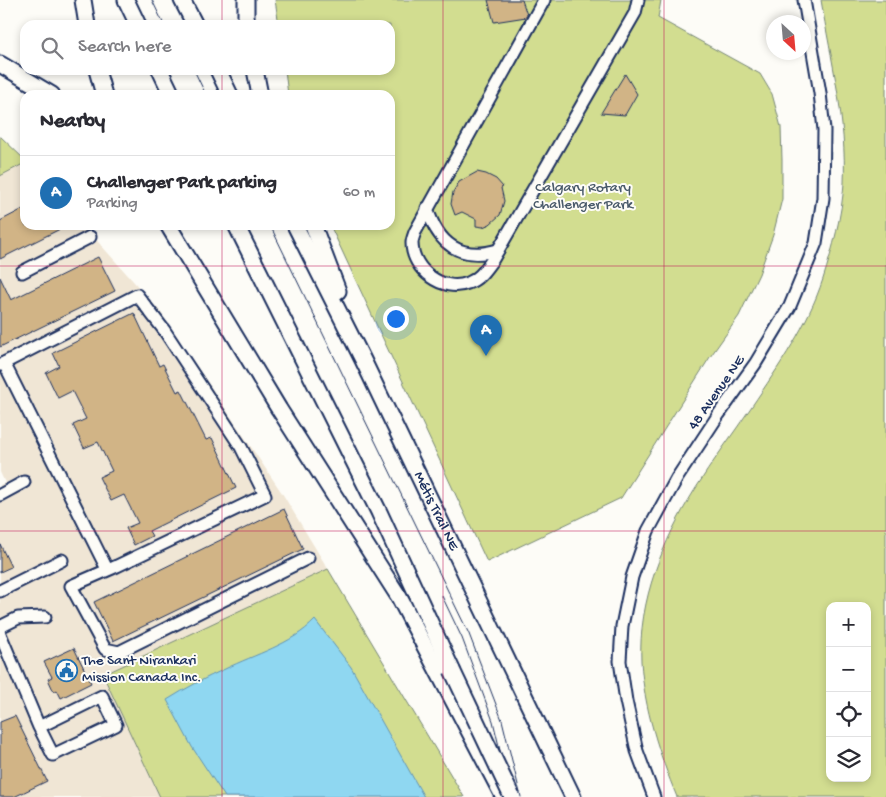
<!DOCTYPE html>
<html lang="en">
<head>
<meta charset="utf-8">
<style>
	body { margin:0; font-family:"Gochi Hand",sans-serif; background:#f7f7f7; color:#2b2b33 }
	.controls { position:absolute; right:15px; bottom:15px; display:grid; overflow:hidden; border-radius:10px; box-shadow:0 2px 8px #0003 }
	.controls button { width:45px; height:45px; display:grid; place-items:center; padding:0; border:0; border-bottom:1px solid #e1e1e2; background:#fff; color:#2b2b33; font:25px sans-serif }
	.compass { position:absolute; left:766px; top:15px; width:45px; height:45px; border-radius:50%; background:#fff; box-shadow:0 2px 8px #0003; rotate:154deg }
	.you { position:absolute; left:395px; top:318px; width:18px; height:18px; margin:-12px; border:4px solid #fff; border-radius:50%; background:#1a73e8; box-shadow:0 0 0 8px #1a73e833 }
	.badge { display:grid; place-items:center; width:32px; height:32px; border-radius:50%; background:#1f6fb2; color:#fff; font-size:16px; font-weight:700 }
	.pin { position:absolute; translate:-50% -41px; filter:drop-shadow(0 1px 2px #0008) }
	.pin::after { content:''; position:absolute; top:26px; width:18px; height:15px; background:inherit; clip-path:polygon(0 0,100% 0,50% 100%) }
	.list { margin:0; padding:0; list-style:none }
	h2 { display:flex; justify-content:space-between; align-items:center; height:65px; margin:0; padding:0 20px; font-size:21px }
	h2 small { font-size:16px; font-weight:400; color:#7c7c81 }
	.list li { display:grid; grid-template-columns:32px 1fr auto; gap:15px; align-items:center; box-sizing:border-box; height:75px; padding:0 20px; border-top:1px solid #e1e1e2 }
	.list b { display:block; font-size:19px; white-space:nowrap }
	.list p { margin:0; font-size:16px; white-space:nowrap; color:#7c7c81 }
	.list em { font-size:16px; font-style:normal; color:#7c7c81 }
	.icon { flex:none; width:28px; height:28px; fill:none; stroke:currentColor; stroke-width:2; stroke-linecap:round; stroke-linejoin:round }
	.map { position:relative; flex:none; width:886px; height:797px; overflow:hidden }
	.search { position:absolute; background:#fff; box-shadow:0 2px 8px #0003; left:20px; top:20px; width:375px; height:55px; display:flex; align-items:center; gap:12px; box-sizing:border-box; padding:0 18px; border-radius:15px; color:#7c7c81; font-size:19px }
	.panel { position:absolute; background:#fff; box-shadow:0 2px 8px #0003; left:20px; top:90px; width:375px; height:140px; border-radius:15px }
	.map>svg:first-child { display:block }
</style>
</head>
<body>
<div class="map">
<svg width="886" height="797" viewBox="0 0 886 797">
	<rect width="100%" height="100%" fill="#fdfcf7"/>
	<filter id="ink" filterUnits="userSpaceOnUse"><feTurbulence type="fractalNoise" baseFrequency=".02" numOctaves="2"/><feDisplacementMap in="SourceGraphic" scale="10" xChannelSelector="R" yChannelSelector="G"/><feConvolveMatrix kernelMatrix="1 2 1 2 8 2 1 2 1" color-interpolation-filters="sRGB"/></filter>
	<g filter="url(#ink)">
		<polygon fill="#f0e6d5" points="25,163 25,225 83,225 159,310 282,493 328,569 103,675 160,797 0,797 0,485 5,483 0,472 0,176"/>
		<g fill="#d2dd90" stroke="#768677" fill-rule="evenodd">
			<polygon points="275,0 661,0 658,18 760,74 772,94 781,127 782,160 782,199 773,235 759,274 739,316 710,357 621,498 487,562 330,225 390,225 390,95 288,95 285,70 390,70 390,25 279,25"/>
			<path d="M821,0H886V797H677C659,754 644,708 641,661C638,601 663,541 694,491C712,462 733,434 752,406C779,366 808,325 823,279C833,248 842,215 844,183C847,121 831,60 821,0ZM830,606H867V778H830Z"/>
			<polygon points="0,136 25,160 25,163 0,176"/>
			<polygon points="328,569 464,797 160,797 103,675"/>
		</g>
		<path fill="#8fd7f1" stroke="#6194b6" d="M315,620L351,667L424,797H225L192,747L167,700C186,688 205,678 225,669C255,654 291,645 315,620Z"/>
		<g fill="#d1b486" stroke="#1b2f5e">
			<polygon points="488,0 522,0 527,15 526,17 494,22"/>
			<polygon points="625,74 637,94 625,115 601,113"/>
			<polygon points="477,172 486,174 496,179 503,187 501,188 504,201 500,215 490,224 483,227 476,226 476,219 462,212 455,215 451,204 453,192 459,182"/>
			<polygon points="25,208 25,225 68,225 0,259 0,221"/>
			<polygon points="98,257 115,291 0,347 0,277 11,300"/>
			<polygon points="134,313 159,366 163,364 177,392 181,390 206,440 212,438 236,488 149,531 152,536 134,545 126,528 138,523 124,495 111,501 99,477 112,471 98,442 84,448 73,425 86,419 72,391 58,398 46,373 59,366 53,353"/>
			<polygon points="284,509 303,549 113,641 94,602"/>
			<polygon points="0,544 11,567 0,572"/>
			<polygon points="74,648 91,683 61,698 57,690 54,692 48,679 52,677 44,662"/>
			<polygon points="15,716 47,781 14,797 0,797 0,722"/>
		</g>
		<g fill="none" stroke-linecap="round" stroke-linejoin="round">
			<defs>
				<g id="minor">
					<path d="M544,0L415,232C414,235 412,240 412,243C412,270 443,293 468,283C480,279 486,268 493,259L635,13L638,0"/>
					<path d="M427,208C438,244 460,261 498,250"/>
					<polyline points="22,272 90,237"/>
					<polyline points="4,363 107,569"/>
					<polyline points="0,365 137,295 164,330 241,447 265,495 117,566 71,586 105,649 119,652 308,558"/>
					<polyline points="0,495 24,482"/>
					<polyline points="0,591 62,560"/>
					<polyline points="0,627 18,618 45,617"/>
					<polyline points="0,634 39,727 53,755 116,725 102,696 39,727"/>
					<polyline points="654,797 637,751 626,701 620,661 622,626 632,577 648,531 677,478 719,414 755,364 790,306 816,243 823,198 824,130 820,93 804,0"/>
				</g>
				<g id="major">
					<polyline points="83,0 87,25"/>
					<polyline points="126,0 138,25"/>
					<polyline points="182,0 195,25"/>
					<polyline points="246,0 246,25"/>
					<polyline points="0,64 52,95"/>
					<polyline points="97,70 104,95"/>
					<polyline points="160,70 172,95"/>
					<polyline points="218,70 230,95"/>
					<polyline points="255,70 260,95"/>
					<polyline points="168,225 279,409 399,597 501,792 509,797"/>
					<polyline points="236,225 379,512 452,670"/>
					<path id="s1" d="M295,225L363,360L573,797"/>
					<polyline points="313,225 338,291"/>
				</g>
			</defs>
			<use href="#minor" stroke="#1b2f5e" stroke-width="15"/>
			<use href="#major" stroke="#1b2f5e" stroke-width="19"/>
			<use href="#minor" stroke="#fdfcf7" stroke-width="11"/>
			<use href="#major" stroke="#fdfcf7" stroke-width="15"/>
			<g stroke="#1b2f5e" stroke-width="1">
				<polyline points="152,0 164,25"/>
				<polyline points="194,70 206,95"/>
				<polyline points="270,225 469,634 502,720 521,797"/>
				<polyline points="442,596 462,638 493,721 511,797"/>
			</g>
			<defs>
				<polyline id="major-bridge" points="452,670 512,797"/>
			</defs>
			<use href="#major-bridge" stroke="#1b2f5e" stroke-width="19" stroke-linecap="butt"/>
			<use href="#major-bridge" stroke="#fdfcf7" stroke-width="15"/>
		</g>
	</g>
	<path fill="none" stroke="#c2185b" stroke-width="1" stroke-opacity="0.55" d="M222,0V25M443,0V797M664,0V797M222,70V95M222,225V797M0,266H886M0,531H886"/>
	<defs>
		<symbol id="civic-ring" viewBox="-11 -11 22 22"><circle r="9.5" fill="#fdfcf7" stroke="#1f6fb2" stroke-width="1.5"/><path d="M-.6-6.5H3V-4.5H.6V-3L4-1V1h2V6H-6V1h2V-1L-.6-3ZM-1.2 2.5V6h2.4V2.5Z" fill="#1f6fb2"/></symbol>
	</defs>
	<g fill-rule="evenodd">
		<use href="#civic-ring" x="54" y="658" width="25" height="25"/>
	</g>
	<g text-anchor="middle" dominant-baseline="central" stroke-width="4" stroke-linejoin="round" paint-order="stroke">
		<g font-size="15" fill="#495a6a" stroke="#fdfcf7">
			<text x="583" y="188">Calgary Rotary<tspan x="583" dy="17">Challenger Park</tspan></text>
		</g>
		<g font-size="15" fill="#1b2f5e" stroke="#fdfcf7">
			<text transform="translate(717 393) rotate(-55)">48 Avenue NE</text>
			<text stroke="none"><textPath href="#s1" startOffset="319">Métis Trail NE</textPath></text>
		</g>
		<g font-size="15" fill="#1b2f5e" stroke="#fdfcf7" text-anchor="start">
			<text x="82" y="661">The Sant Nirankari<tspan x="82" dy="17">Mission Canada Inc.</tspan></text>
		</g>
	</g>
</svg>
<div class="controls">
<button>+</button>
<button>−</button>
<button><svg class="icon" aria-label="locate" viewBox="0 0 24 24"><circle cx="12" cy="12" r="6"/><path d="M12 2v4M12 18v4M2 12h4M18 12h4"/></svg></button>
<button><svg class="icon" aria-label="layers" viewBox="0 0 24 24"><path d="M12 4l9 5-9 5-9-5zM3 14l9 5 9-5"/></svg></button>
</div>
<svg class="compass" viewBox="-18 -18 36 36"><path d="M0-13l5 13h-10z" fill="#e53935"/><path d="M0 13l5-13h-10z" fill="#7c7c81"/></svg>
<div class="you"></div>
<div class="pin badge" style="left:486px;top:356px">A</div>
<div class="search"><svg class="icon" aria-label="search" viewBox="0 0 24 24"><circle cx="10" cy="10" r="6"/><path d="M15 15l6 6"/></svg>Search here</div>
<section class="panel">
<h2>Nearby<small></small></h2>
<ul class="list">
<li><span class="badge">A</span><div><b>Challenger Park parking</b><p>Parking</p></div><em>60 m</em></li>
</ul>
</section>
</div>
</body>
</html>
